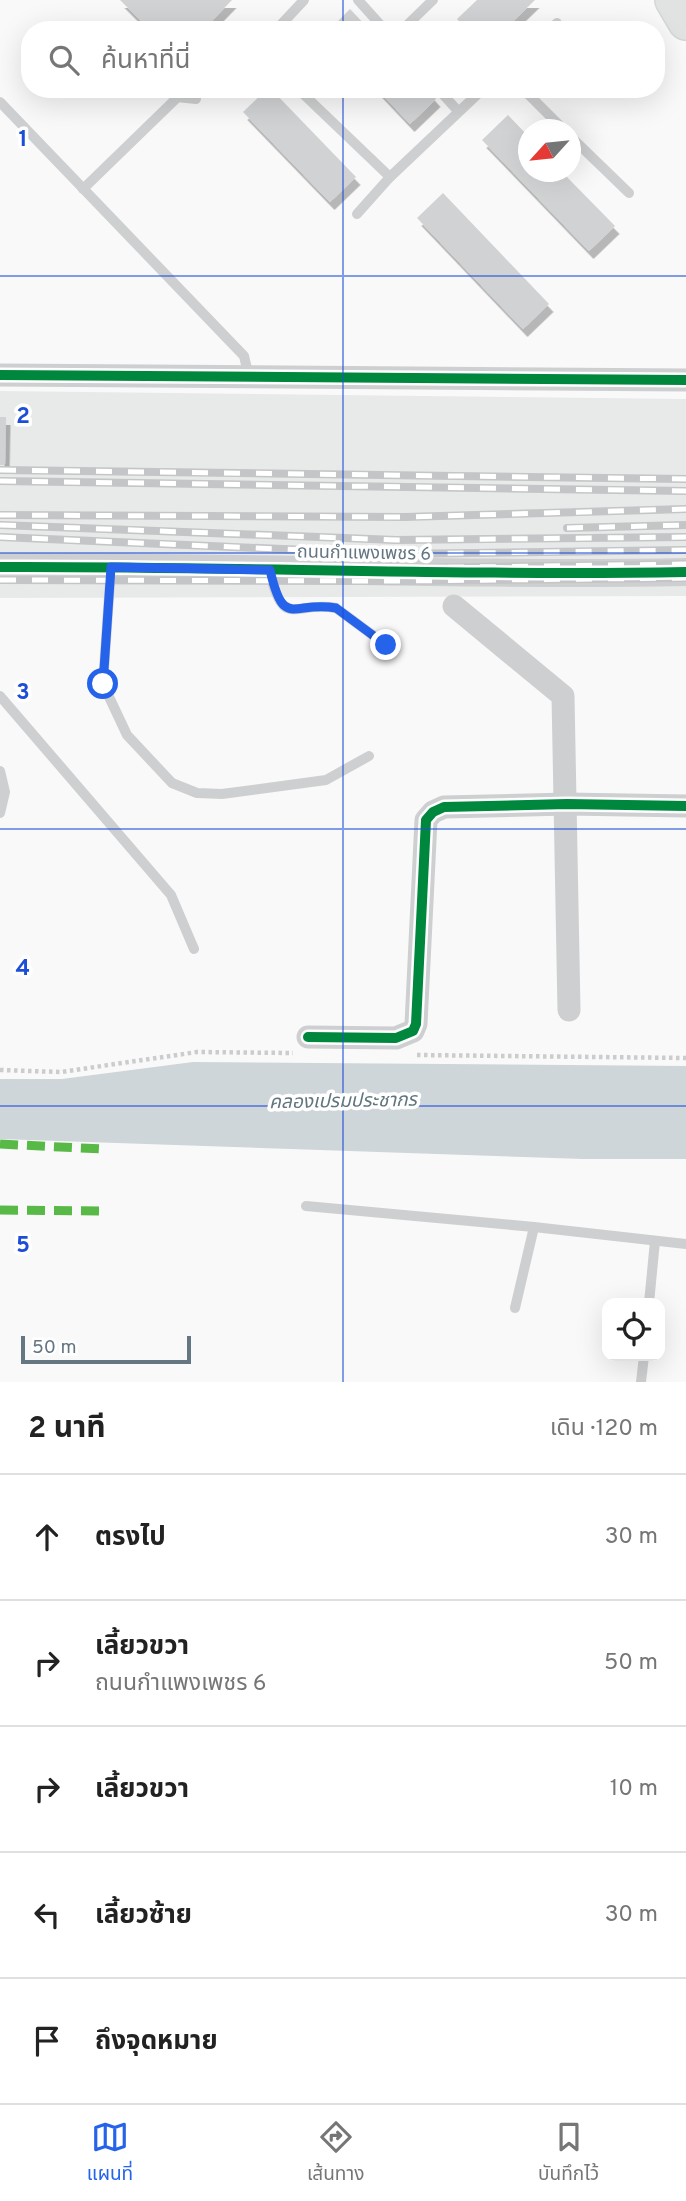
<!DOCTYPE html>
<html lang="th">
<head>
<meta charset="utf-8">
<style>
	body { margin:0; font-family:Overpass,"Noto Sans Thai",sans-serif; background:#f6f6f6; color:#222 }
	.controls { position:absolute; right:21px; bottom:21px; display:grid; overflow:hidden; border-radius:14px; box-shadow:0 7px 28px #0002 }
	.controls button { width:63px; height:63px; display:grid; place-items:center; padding:0; border:0; border-bottom:2px solid #e0e0e0; background:#fff; color:#222; font:35px sans-serif }
	.compass { position:absolute; left:518px; top:119px; width:63px; height:63px; border-radius:50%; background:#fff; box-shadow:0 7px 28px #0002; rotate:243deg }
	.scale { position:absolute; left:21px; bottom:18px; width:170px; box-sizing:border-box; padding-left:7px; border:4px solid #657683; border-top:0; font-size:19px; line-height:24px; white-space:nowrap; color:#657683; -webkit-text-stroke:5px #fff; paint-order:stroke }
	.stop { position:absolute; width:21px; height:21px; margin:-16px; border:5px solid #2563eb; border-radius:50%; background:#fff }
	.stop.end { background:#2563eb; border-color:#fff; box-shadow:0 2px 7px #0008 }
	.list { margin:0; padding:0; list-style:none }
	h2 { display:flex; justify-content:space-between; align-items:center; height:91px; margin:0; padding:0 28px; font-size:30px }
	h2 small { font-size:23px; font-weight:400; color:#767676 }
	.list li { display:grid; grid-template-columns:46px 1fr auto; gap:21px; align-items:center; box-sizing:border-box; height:126px; padding:0 28px; border-top:2px solid #e0e0e0 }
	.list b { display:block; font-size:26px; white-space:nowrap }
	.list p { margin:0; font-size:23px; white-space:nowrap; color:#767676 }
	.list em { font-size:23px; font-style:normal; color:#767676 }
	.icon { flex:none; width:38px; height:38px; fill:none; stroke:currentColor; stroke-width:2; stroke-linecap:round; stroke-linejoin:round }
	.map { position:relative; flex:none; width:686px; height:1382px; overflow:hidden }
	.search { position:absolute; background:#fff; box-shadow:0 7px 28px #0002; left:21px; right:21px; top:21px; height:77px; display:flex; align-items:center; gap:18px; box-sizing:border-box; padding:0 24px; border-radius:28px; color:#767676; font-size:26px }
	.sheet { height:721px; background:#fff }
	nav { display:flex; justify-content:space-around; align-items:center; box-sizing:border-box; height:98px; border-top:2px solid #e0e0e0; background:#fff; font-size:19px; color:#767676 }
	nav a { display:grid; justify-items:center; gap:4px }
	nav .on { color:#2563eb }
	.map>svg:first-child { display:block }
</style>
</head>
<body>
<div class="map">
<svg width="686" height="1382" viewBox="0 0 686 1382">
	<defs>
		<filter id="shadow"><feDropShadow dx="4.5" dy="8" stdDeviation="0" flood-color="#0004"/></filter>
	</defs>
	<rect width="100%" height="100%" fill="#f9f9f9"/>
	<polygon fill="#e8e9e9" points="0,391 686,399 686,596 0,598"/>
	<polygon fill="#ced6d9" points="193,1062 686,1066 686,1159 583,1159 0,1139 0,1079 62,1079"/>
	<g fill="#d0d2d3" filter="url(#shadow)">
		<polygon points="120,0 232,0 203,30 150,30"/>
		<polygon points="477,0 535,0 504,30 467,30 457,19"/>
		<polygon points="350,9 370,30 329,30"/>
		<polygon points="267,89 271,89 356,177 330,202 243,112"/>
		<polygon points="377,89 427,89 436,99 410,124"/>
		<polygon points="508,115 528,136 528,172 562,172 615,226 589,251 482,140"/>
		<polygon points="443,193 549,304 523,329 417,218"/>
		<polygon points="0,417 6,417 5,465 0,465"/>
	</g>
	<g fill="none" stroke-linecap="round" stroke-linejoin="round">
		<defs>
			<polyline id="primary" points="673,0 686,22"/>
		</defs>
		<use href="#primary" stroke="#d5d6d7" stroke-width="38"/>
		<g stroke="#cbcccd" stroke-width="4.5" stroke-dasharray="3.5 3.5" stroke-linecap="butt">
			<polyline points="417,1055 686,1058"/>
			<polyline points="0,1070 61,1072 197,1052 293,1053"/>
		</g>
		<g stroke="#cecfd0" stroke-width="10">
			<polyline points="358,0 385,30"/>
			<polyline points="276,30 304,0"/>
			<polyline points="402,30 433,0"/>
			<polyline points="549,30 557,23"/>
			<polyline points="298,89 390,177 483,89"/>
			<polyline points="438,89 458,111"/>
			<polyline points="523,89 564,130"/>
			<polyline points="177,97 196,99"/>
			<polyline points="0,102 244,356 249,377"/>
			<polyline points="570,136 629,193"/>
			<polyline points="83,189 186,89"/>
			<polyline points="357,214 390,177"/>
			<polyline points="111,567 103,684 127,735 172,783 197,793 222,794 326,780 369,756"/>
			<path d="M269,570C284,632 294,600 336,608L386,645"/>
			<polyline points="0,696 171,895 194,949"/>
			<polyline points="0,771 5,792 0,813"/>
			<polyline points="306,1206 534,1227 686,1244"/>
			<polyline points="649,1303 655,1241"/>
			<polyline points="515,1308 534,1227"/>
			<polyline points="641,1382 644,1356"/>
		</g>
		<g stroke="#cecfd0" stroke-width="23">
			<polyline points="0,375 686,380"/>
			<polyline points="454,606 563,696 569,1010"/>
			<polyline points="308,1037 396,1038 413,1031 416,1024 426,820 433,812 444,807 567,804 686,806"/>
		</g>
		<path stroke="#cecfd0" stroke-width="28" d="M0,567C229,566 457,576 686,572"/>
		<use href="#primary" stroke="#e1e2e2" stroke-width="35"/>
		<defs>
			<g id="rail">
				<polyline points="0,470 686,479"/>
				<polyline points="0,481 686,491"/>
				<polyline points="0,515 405,517 686,509"/>
				<polyline points="0,525 396,540 686,537"/>
				<polyline points="567,528 686,525"/>
				<polyline points="0,537 397,554 686,550"/>
				<polyline points="0,566 397,568 686,564"/>
				<polyline points="0,580 398,581 686,578"/>
			</g>
		</defs>
		<use href="#rail" stroke="#c3c5c6" stroke-width="8"/>
		<use href="#rail" stroke="#fff" stroke-width="5" stroke-dasharray="16" stroke-linecap="butt"/>
		<g stroke="#58b947" stroke-width="9" stroke-dasharray="18 9" stroke-linecap="butt">
			<polyline points="0,1144 102,1149"/>
			<polyline points="0,1210 103,1211"/>
		</g>
		<defs>
			<g id="cycleway">
				<polyline points="0,375 686,380"/>
				<path d="M0,567C229,566 457,576 686,572"/>
				<polyline points="308,1037 396,1038 413,1031 416,1024 426,820 433,812 444,807 567,804 686,806"/>
			</g>
		</defs>
		<use href="#cycleway" stroke="#fff" stroke-width="15"/>
		<use href="#cycleway" stroke="#00873e" stroke-width="10"/>
	</g>
	<g fill="none" stroke-linecap="round" stroke-linejoin="round">
		<path stroke="#2563eb" stroke-width="9" d="M103,684L111,567L270,570C284,631 293,600 336,608L386,645"/>
	</g>
	<path fill="none" stroke="#1d4ed8" stroke-width="2" stroke-opacity="0.55" d="M343,0V30M343,89V1382M0,276H686M0,553H686M0,829H686M0,1106H686"/>
	<g text-anchor="middle" dominant-baseline="central" stroke-width="7" stroke-linejoin="round" paint-order="stroke">
		<g font-size="18" fill="#657683" stroke="#fff">
			<text transform="translate(364 554) rotate(1)">ถนนกำแพงเพชร 6</text>
		</g>
		<g font-size="19" font-style="italic" fill="#60757c" stroke="#fff">
			<text transform="translate(343 1102) rotate(-1)">คลองเปรมประชากร</text>
		</g>
	</g>
	<g font-size="23" text-anchor="middle" font-weight="bold" fill="#1d4ed8" stroke="#fff" stroke-width="7" stroke-linejoin="round" paint-order="stroke">
		<text x="23" y="146">1</text>
		<text x="23" y="423">2</text>
		<text x="23" y="699">3</text>
		<text x="23" y="975">4</text>
		<text x="23" y="1252">5</text>
	</g>
</svg>
<div class="controls">
<button><svg class="icon" aria-label="locate" viewBox="0 0 24 24"><circle cx="12" cy="12" r="6"/><path d="M12 2v4M12 18v4M2 12h4M18 12h4"/></svg></button>
</div>
<svg class="compass" viewBox="-18 -18 36 36"><path d="M0-13l5 13h-10z" fill="#e53935"/><path d="M0 13l5-13h-10z" fill="#767676"/></svg>
<div class="scale">50 m</div>
<div class="stop" style="left:103px;top:684px"></div>
<div class="stop end" style="left:386px;top:645px"></div>
<div class="search"><svg class="icon" aria-label="search" viewBox="0 0 24 24"><circle cx="10" cy="10" r="6"/><path d="M15 15l6 6"/></svg>ค้นหาที่นี่</div>
</div>
<section class="sheet">
<h2>2 นาที<small>เดิน · 120 m</small></h2>
<ul class="list">
<li><svg class="icon" aria-label="ahead" viewBox="0 0 24 24"><path d="M12 20V5M6 11l6-6 6 6"/></svg><div><b>ตรงไป</b></div><em>30 m</em></li>
<li><svg class="icon" aria-label="right" viewBox="0 0 24 24"><path d="M7 20v-9h11M14 6l5 5-5 5"/></svg><div><b>เลี้ยวขวา</b><p>ถนนกำแพงเพชร 6</p></div><em>50 m</em></li>
<li><svg class="icon" aria-label="right" viewBox="0 0 24 24"><path d="M7 20v-9h11M14 6l5 5-5 5"/></svg><div><b>เลี้ยวขวา</b></div><em>10 m</em></li>
<li><svg class="icon" aria-label="left" viewBox="0 0 24 24"><path d="M17 20v-9H6M10 6l-5 5 5 5"/></svg><div><b>เลี้ยวซ้าย</b></div><em>30 m</em></li>
<li><svg class="icon" aria-label="arrive" viewBox="0 0 24 24"><path d="M6 21V4h12l-3 4 3 4H6"/></svg><div><b>ถึงจุดหมาย</b></div></li>
</ul>
</section>
<nav>
<a class="on"><svg class="icon" aria-label="map" viewBox="0 0 24 24"><path d="M3 6l6-2 6 2 6-2v14l-6 2-6-2-6 2zM9 4v14M15 6v14"/></svg>แผนที่</a>
<a><svg class="icon" aria-label="directions" viewBox="0 0 24 24"><path d="M12 3l9 9-9 9-9-9zM9 14v-3h6M13 9l2 2-2 2"/></svg>เส้นทาง</a>
<a><svg class="icon" aria-label="saved" viewBox="0 0 24 24"><path d="M7 4h10v16l-5-4-5 4z"/></svg>บันทึกไว้</a>
</nav>
</body>
</html>
